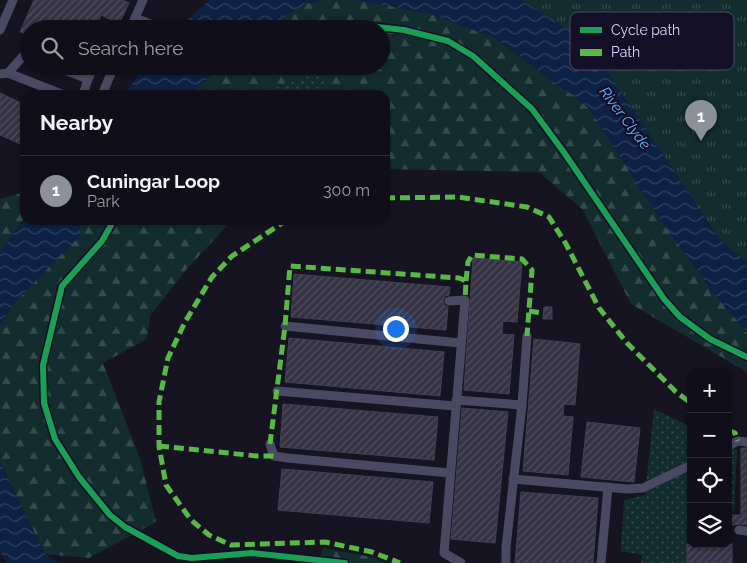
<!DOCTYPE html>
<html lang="en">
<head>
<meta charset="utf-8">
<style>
	body { margin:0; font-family:Raleway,sans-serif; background:#1e1d26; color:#f1f3f6 }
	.controls { position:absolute; right:15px; bottom:15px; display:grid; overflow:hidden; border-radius:10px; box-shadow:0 1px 4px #0004 }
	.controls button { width:45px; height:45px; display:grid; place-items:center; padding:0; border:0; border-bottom:1px solid #302f38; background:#100f19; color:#f1f3f6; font:25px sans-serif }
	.you { position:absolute; left:395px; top:328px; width:18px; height:18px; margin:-12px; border:4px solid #fff; border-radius:50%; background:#1a73e8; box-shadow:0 0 0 8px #1a73e833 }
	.badge { display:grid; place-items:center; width:32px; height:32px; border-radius:50%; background:#8c9099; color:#fff; font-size:16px; font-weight:700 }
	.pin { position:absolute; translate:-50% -41px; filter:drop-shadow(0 1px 2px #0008) }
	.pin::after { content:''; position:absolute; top:26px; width:18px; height:15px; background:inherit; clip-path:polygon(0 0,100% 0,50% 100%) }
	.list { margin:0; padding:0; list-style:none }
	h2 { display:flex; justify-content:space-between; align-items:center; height:65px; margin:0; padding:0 20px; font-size:21px }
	h2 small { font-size:16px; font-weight:400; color:#9c9ca2 }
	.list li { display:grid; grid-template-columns:32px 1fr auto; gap:15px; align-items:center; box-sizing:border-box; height:70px; padding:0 20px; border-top:1px solid #302f38 }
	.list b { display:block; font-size:19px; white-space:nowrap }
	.list p { margin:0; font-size:16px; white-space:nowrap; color:#9c9ca2 }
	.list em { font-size:16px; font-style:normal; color:#9c9ca2 }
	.icon { flex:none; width:28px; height:28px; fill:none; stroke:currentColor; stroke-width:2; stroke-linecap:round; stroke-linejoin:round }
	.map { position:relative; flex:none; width:747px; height:563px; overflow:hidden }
	.search { position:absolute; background:#100f19; box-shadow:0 1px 4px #0004; left:20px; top:20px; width:370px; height:55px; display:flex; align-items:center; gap:12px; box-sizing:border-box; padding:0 18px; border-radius:28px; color:#9c9ca2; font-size:19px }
	.panel { position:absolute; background:#100f19; box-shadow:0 1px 4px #0004; left:20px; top:90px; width:370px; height:135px; border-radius:15px }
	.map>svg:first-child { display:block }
</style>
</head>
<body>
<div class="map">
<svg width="747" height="563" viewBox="0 0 747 563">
	<defs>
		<pattern id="grass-dots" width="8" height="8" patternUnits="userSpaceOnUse" patternTransform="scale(1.25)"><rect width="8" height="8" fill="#132c2d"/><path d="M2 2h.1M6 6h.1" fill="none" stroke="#354a4c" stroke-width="1.8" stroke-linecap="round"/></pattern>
		<pattern id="forest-firs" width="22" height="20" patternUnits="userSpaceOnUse" patternTransform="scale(1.25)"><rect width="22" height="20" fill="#132c2d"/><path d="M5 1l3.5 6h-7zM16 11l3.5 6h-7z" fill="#354a4c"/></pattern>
		<pattern id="park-tufts" width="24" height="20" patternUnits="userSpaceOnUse" patternTransform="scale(1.25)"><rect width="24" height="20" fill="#132c2d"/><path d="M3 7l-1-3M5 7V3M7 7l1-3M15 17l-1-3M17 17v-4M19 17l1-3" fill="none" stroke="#354a4c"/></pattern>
		<pattern id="water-waves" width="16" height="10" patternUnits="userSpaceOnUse" patternTransform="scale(1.25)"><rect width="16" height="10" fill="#0d2144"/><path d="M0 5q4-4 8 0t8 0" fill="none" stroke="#304060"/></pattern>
		<pattern id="building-hatch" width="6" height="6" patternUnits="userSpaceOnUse" patternTransform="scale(1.25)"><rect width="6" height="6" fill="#343243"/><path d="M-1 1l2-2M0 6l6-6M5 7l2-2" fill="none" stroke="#514f5f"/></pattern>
	</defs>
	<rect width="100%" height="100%" fill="#161421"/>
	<g fill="url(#grass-dots)">
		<polygon points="304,66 324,66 328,95 253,95 297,79"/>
		<polygon points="654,409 691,427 691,515 687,516 687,563 641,563 642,555 621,551 624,500 645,495"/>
		<polygon points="728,445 737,450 734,511 728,511"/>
	</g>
	<g fill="url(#forest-firs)">
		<polygon points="325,0 356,0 428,13 493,37 589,108 658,216 716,296 747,332 747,372 631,304 582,209 539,172 385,169 385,95 328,95 324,66 381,66 381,29 266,29 305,4"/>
		<polygon points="222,66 304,66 297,79 253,95 189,95"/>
		<polygon points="25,192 25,217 0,253 0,199"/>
		<polygon points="84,220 232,220 186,270 150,316 147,339 103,363 141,461 156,522 89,558 45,554 0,462 0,325 14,303"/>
		<polygon points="324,548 372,557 387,563 316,563"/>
	</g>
	<polygon fill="url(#park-tufts)" points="521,0 747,0 747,262 721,241"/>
	<g fill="url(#water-waves)">
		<polygon points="210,0 325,0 305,4 266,29 176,29"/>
		<polygon points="356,0 521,0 587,41 721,241 747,262 747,332 716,296 658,216 589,108 493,37 428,13"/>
		<polygon points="147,66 222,66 189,95 123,95"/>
		<polygon points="25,217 25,220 84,220 80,225 80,236 14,303 0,325 0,253"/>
		<polygon points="0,462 45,554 58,563 7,563 0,552"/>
	</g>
	<g fill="url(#building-hatch)" stroke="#433f54">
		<polygon points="34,0 123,0 129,3 119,24 101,15 95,29 29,29 29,35 20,32"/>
		<polygon points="0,93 25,105 25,146 0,135"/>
		<polygon points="473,258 522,262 517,322 503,321 502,334 514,335 509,394 464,390"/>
		<polygon points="294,274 450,287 449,295 445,296 443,301 444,305 448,307 446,330 291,317"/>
		<polygon points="544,307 552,307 552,319 543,319"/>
		<polygon points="289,338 444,352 440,396 285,382"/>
		<polygon points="534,339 580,344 575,405 564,404 563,416 573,417 568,475 523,471"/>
		<polygon points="283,404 438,417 434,460 280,447"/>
		<polygon points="462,408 508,412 495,543 451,539"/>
		<polygon points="587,422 640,428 634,482 581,477"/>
		<polygon points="741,448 747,448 747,525 739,524 728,526 728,515 741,515"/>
		<polygon points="282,469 433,482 429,523 278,510"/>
		<polygon points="521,492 598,498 593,563 515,563"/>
		<rect x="687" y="544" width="45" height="19"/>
	</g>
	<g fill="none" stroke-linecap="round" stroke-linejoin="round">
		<g stroke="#4a4962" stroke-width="9">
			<polyline points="135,18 155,26"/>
			<polyline points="130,29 143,0"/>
			<polyline points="0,30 13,0"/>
			<polyline points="54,66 88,79 94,66"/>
			<polyline points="8,73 64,95"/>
			<polyline points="0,74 8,73 24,55 29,56"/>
			<polyline points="83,95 88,79"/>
			<polyline points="102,95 114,66"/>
			<polyline points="449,301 465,300 444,553 461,563"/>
			<polyline points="285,326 460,343"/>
			<polyline points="277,391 455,406"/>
			<polyline points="456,400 522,405"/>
			<polyline points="270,444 274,456 287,458 450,473"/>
			<polyline points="728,446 738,441 747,442"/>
			<polyline points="513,479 627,489 643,488 691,465"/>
			<polyline points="739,530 747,531"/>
			<polyline points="506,563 506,547 522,405 527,336"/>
			<polyline points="601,563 608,487"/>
		</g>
		<g stroke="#58b947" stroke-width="5" stroke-dasharray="10 5" stroke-linecap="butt">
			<polyline points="385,198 458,197 527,207 549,217 566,244 599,308 627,343 675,391 691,403"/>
			<polyline points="287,220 232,256 212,277 185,322 168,358 159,402 159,446 166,485 191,520 209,535 231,545 325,542 372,552 400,563"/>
			<polyline points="466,281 468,262 472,255 522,259 532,270 527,336"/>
			<polyline points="529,311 543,313"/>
			<polyline points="728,430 735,433 738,441"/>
			<polyline points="270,444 285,326 290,266 459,278 466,281 465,300"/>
			<polyline points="159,446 257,456 274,456"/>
		</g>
		<defs>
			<g id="cycleway">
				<polyline points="336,29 369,26 404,30 448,41 473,56 532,109 563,151 664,299 680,317 710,339 747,357"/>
				<polyline points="114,220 102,241 62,286 43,365 44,403 55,439 79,477 110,515 125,527 178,556 192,558 252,553 345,563"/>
			</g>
		</defs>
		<use href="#cycleway" stroke="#130f26" stroke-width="9"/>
		<use href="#cycleway" stroke="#1a9f57" stroke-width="6"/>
	</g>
	<g text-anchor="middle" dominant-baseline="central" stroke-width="4.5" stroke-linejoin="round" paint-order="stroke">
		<g font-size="15" font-style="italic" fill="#62b6ff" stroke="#130f26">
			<text transform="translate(625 118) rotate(53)">River Clyde</text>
		</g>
	</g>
	<rect x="570" y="12" width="164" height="58" rx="8" fill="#130f26" stroke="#4e4a67" stroke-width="1"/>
	<rect x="580" y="27" width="22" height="6" fill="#1a9f57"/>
	<rect x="580" y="49" width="22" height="7" fill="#58b947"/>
	<g font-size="14" fill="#d9d4ff">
		<text x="611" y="35">Cycle path</text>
		<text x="611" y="57">Path</text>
	</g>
</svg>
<div class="controls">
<button>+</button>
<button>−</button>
<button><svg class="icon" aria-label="locate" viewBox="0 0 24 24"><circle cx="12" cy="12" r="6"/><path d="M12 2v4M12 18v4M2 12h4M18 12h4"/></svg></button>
<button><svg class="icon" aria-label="layers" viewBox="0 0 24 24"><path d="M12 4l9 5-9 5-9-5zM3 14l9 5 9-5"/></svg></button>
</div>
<div class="you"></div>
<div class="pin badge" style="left:701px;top:141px">1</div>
<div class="search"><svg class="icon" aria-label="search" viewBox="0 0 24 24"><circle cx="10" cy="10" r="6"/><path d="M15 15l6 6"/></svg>Search here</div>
<section class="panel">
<h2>Nearby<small></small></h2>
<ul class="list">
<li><span class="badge">1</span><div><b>Cuningar Loop</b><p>Park</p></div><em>300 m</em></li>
</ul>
</section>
</div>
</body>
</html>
